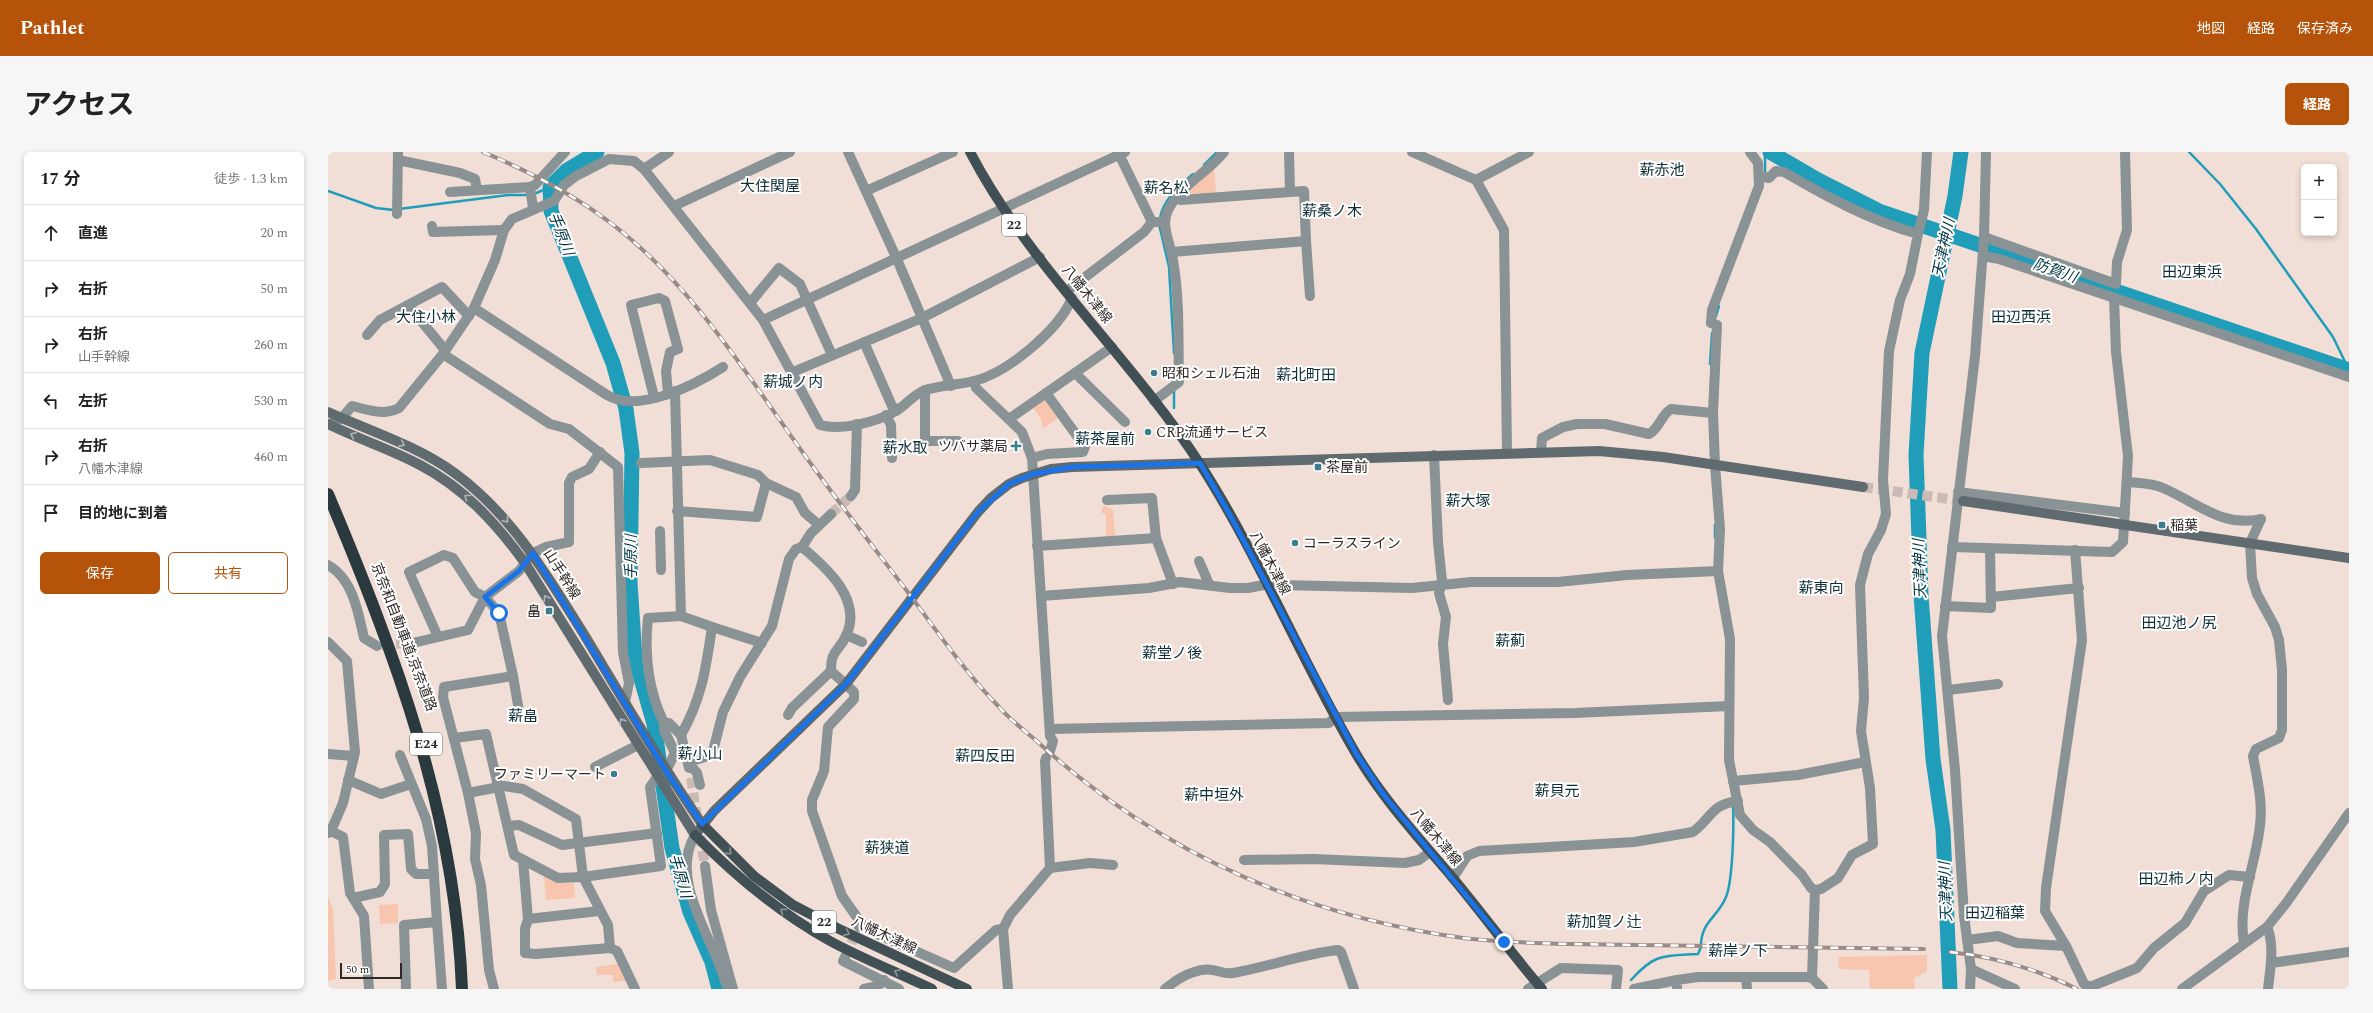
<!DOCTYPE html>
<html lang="ja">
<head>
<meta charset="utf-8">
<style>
	body { margin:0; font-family:Spectral,"Noto Sans JP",serif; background:#f6f6f6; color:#222 }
	.controls { position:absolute; right:12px; top:12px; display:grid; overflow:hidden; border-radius:6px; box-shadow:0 2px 6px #0003 }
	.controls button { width:36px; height:36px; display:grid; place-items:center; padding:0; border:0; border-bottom:1px solid #e0e0e0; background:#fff; color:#222; font:20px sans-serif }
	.scale { position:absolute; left:12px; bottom:10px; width:62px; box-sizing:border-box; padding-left:4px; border:2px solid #2f2825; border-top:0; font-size:11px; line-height:14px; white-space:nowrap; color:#2f2825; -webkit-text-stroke:3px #fff; paint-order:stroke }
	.stop { position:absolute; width:12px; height:12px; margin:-9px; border:3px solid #1a73e8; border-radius:50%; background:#fff }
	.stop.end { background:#1a73e8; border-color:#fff; box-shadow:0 1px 4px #0008 }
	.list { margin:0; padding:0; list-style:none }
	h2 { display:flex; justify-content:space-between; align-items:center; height:52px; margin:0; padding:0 16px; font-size:17px }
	h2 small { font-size:13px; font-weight:400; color:#767676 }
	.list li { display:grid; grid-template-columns:26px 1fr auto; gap:12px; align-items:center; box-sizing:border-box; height:56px; padding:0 16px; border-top:1px solid #e0e0e0 }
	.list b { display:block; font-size:15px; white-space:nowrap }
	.list p { margin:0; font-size:13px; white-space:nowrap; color:#767676 }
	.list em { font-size:13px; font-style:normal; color:#767676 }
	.actions { display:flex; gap:8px; padding:12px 16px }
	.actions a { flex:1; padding:9px 0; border:1px solid #b45309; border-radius:6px; text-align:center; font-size:14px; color:#b45309 }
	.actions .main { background:#b45309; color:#fff }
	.icon { flex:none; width:22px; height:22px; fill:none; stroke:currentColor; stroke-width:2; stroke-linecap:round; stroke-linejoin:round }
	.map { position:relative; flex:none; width:2021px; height:837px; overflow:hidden; border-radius:6px }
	header { display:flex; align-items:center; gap:24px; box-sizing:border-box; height:56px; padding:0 20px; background:#b45309; color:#fff }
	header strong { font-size:19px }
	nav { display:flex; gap:22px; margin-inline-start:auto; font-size:14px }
	.intro { display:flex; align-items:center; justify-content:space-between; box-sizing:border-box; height:96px; padding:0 24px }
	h1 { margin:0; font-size:28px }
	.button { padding:10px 18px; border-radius:6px; background:#b45309; color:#fff; font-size:14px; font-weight:700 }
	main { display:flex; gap:24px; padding:0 24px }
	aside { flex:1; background:#fff; border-radius:6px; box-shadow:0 2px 6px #0003 }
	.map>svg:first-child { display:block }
</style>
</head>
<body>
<header>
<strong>Pathlet</strong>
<nav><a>地図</a><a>経路</a><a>保存済み</a></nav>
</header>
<div class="intro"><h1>アクセス</h1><a class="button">経路</a></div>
<main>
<aside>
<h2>17 分<small>徒歩 · 1.3 km</small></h2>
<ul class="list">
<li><svg class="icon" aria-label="ahead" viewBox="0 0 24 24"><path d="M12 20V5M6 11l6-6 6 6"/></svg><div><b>直進</b></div><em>20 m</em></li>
<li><svg class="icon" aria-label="right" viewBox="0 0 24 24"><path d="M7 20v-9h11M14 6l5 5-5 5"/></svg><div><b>右折</b></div><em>50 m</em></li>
<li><svg class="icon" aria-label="right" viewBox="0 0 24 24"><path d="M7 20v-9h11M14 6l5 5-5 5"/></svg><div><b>右折</b><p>山手幹線</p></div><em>260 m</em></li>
<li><svg class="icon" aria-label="left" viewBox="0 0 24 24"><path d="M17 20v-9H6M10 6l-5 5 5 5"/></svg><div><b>左折</b></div><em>530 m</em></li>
<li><svg class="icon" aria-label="right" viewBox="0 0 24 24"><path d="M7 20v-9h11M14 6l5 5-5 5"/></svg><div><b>右折</b><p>八幡木津線</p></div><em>460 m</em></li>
<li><svg class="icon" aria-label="arrive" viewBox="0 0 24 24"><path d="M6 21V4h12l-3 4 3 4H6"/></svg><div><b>目的地に到着</b></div></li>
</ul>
<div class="actions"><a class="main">保存</a><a>共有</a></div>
</aside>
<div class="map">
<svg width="2021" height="837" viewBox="0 0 2021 837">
	<rect width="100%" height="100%" fill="#f1ded6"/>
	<g fill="#f8c6af">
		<polygon points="886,14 888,42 852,46"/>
		<polygon points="713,248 719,249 730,266 715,277 713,267 704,254"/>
		<polygon points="776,353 785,358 787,385 778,386 778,363 773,360"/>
		<polygon points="216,724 230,731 246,731 247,746 218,748"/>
		<polygon points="0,745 5,757 8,827 0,829"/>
		<polygon points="70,752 70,771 52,772 51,753"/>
		<polygon points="1599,803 1599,819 1586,826 1587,837 1542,837 1541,818 1511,817 1510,805"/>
		<polygon points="290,812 298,829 285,830 285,823 269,823 268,815"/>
	</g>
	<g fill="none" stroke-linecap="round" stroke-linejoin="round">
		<g stroke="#1f9db9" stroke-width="2.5">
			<polyline points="1861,0 1892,32 1928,77 2005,185 2021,218"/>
			<polyline points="876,13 889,0"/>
			<polyline points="1437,23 1437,0"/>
			<polyline points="0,39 48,56 66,58"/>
			<polyline points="206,42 222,35"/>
			<polyline points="71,57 180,43 201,43"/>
			<path d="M832,67C834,49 852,33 865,22"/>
			<polyline points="831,72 841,115 846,201"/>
			<polyline points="1388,164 1391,154"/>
			<polyline points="1382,212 1384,181"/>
			<polyline points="846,256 846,238"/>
			<polyline points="1387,386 1387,373"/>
			<path d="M1373,792C1374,769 1390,765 1398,745C1405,728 1406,672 1405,653"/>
			<path d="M1303,828C1327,801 1336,804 1370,802L1373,795"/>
		</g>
		<g stroke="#1f9db9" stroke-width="15">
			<polyline points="269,0 238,19 222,35 223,59 285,211 298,257 304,301 302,431 307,506 326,572 344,696 362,760 384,810 391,837"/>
			<polyline points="1442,0 1490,28 1551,59 2021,218"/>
			<polyline points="1622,837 1615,678 1605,607 1593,443 1588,303 1594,201 1627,44 1633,0"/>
		</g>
		<g stroke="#cabab3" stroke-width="10" stroke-dasharray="10 5" stroke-linecap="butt">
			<polyline points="503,362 523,344"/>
			<polyline points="53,493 89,490"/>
			<polyline points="363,626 369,666"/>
			<polyline points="372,684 377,714"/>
			<polyline points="517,805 530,777"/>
		</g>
		<polyline stroke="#cabab3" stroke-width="10" stroke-dasharray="10 5" stroke-linecap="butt" points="1535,335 1635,349"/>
		<g stroke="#899294" stroke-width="10">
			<polyline points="520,0 568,105 623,234"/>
			<polyline points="790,0 824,70"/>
			<polyline points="961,0 962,40"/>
			<polyline points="1084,0 1148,28 1176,78 1179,300"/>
			<path d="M1422,0L1430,11L1431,34L1384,158L1383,171L1389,173L1385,261L1387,313L1392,377L1390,419L1402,487L1401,608L1412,663L1425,678L1442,690L1474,723L1483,736L1487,738L1493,737L1510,726L1524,703L1545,692L1542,636L1533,579L1536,546L1532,433L1540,402L1553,378L1558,362L1555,328L1561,199L1572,148L1582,122L1590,82C1541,68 1499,45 1456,20L1448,19L1441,26L1432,24"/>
			<polyline points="70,8 132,21 147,27 149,38"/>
			<polyline points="316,17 341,0"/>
			<polyline points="1148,28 1201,0"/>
			<polyline points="538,39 625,0"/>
			<polyline points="122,40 202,35"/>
			<polyline points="346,54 462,0"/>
			<polyline points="205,56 202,35 207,33 237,0"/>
			<polyline points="69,62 70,0"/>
			<polyline points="104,74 105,80 176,78"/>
			<polyline points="1590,82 1596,58 1599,0"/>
			<polyline points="1656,85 1788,132 1789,110 1799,78 1797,0"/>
			<polyline points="978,89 982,144"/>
			<polyline points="844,100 978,89 976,39 853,48 847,46"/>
			<polyline points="1655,104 1671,107 2021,225"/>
			<polyline points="739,139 816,80 824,70 837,70"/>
			<polyline points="422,151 451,116 472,132 504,203"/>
			<polyline points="80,153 117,198"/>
			<path d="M146,156L279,243C310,262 367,233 395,215"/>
			<polyline points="435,168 797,0"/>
			<polyline points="39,183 52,168 114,135 141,164"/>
			<polyline points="536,190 564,254 569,258"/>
			<polyline points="115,202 222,272 241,277 290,315 295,500 301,531 297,550"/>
			<polyline points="465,220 594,166 712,105"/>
			<polyline points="747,221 797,270"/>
			<polyline points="646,229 648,236 694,280 704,306 722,584 725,589 722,599"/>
			<polyline points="597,238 597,289 630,289"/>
			<polyline points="326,245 303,153 331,146 337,149 350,197 342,200 338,219 340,241"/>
			<path d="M826,249L851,230C850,190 852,148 845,108C843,92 832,74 840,58C853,33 879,21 896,0"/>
			<polyline points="558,263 563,273 564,306"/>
			<polyline points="681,267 784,195"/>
			<path d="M0,273L14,266L24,254C41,258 55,264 71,256L115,202L146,156L167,108L176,78L184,67L226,49L236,33L248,24L281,7L306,9L316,17L435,168L492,273C513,279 549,270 568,259C578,253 584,244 595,239C611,233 630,233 646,229C679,221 731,178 744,146"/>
			<path d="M1213,300L1214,286L1235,275L1249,272H1277L1321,282C1331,277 1333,263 1343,257L1385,261"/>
			<polyline points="1106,303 1110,390 1114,429 1111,441 1118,465 1115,492 1120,548"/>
			<polyline points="704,306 719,302 755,300 757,295 718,241"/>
			<polyline points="313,311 382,308 430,323 438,331 468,345 477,361 491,373"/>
			<path d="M1799,330C1810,331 1825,331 1835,336C1868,350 1894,376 1933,367"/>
			<polyline points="1630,340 1797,361"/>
			<polyline points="523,344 527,338 529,272"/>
			<polyline points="779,348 824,346 828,386 845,432"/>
			<polyline points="349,359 429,365 438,331"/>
			<path d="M503,362L483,381L474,395C499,416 535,448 518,484C510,501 503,497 503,519L526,540V547L500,575L496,619L484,648V659L514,744L533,771L531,775"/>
			<polyline points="332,379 333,418"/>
			<polyline points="709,394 828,386"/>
			<polyline points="1624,395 1784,400 1795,390 1800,304 1788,200 1786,146"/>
			<polyline points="1747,398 1754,488 1718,736 1717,759 1738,794 1756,832 1766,837"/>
			<polyline points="871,409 881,432"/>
			<path d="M0,413C25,427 30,460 36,486L49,494"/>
			<polyline points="713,444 821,436 852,430 902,436 920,436 946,431 953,433 1084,436 1143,430 1230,430 1299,423 1390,419"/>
			<polyline points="1663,445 1751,436"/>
			<polyline points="1617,454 1663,456 1662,397"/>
			<polyline points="384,475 434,491"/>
			<polyline points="518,483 534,490"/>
			<polyline points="110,485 81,420 116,403 125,406 147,440 157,445 171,461 185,524 116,535 115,545 140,641 148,681 147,707 153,733 161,818 166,837"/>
			<polyline points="0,490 19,509 27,600 15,651 3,679 0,681"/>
			<polyline points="89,490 140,478 157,445 191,419 205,401 218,395 241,390 241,331 244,325 261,317 272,300"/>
			<polyline points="185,524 191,559"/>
			<polyline points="1620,538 1670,532"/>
			<polyline points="460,563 464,556 503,519"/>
			<path d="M336,571C320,538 316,503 320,466L353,464"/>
			<polyline points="722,577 1001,571 1007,565 1247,561 1401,554"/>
			<polyline points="353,583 361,616"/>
			<polyline points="126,586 158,582 186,703 230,726 255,725 280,773 282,796"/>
			<polyline points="0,602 26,604"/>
			<polyline points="72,603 98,667 104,694 109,770"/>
			<polyline points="267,615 310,593"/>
			<path d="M338,619L347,601L336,578V571H341L353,583C374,546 378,516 384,475L353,464L347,239"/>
			<polyline points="20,628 53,642 83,632"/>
			<polyline points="1405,629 1470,623 1537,610"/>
			<polyline points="372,633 369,621 360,610 384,603 395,560 412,525 444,474 461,407 468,397 474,395"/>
			<polyline points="140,641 176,634 195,637 248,667 255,725 333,714 322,635 329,625"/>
			<polyline points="180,674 191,673 234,693 329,681"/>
			<polyline points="3,679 15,685 22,741 36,764 41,837"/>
			<path d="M367,683C345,720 372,767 387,802C392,813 396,826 400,837"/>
			<polyline points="195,708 200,767 197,777 197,801 208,802 282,796 289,799 307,837"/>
			<polyline points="916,708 986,707 1077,711 1091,708 1102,700"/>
			<polyline points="377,714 383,758 405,837"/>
			<polyline points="722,716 762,711 785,713"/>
			<path d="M1125,726L1139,704L1151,699L1306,690L1365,680C1384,666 1383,652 1410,649"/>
			<polyline points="25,746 52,740 57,732 56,683 80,682 83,717 88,722 106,722"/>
			<polyline points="200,767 271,759"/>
			<polyline points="533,771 549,782 626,816 668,778 675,777"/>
			<path d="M1939,775C1947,793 1942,818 1940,837"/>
			<polyline points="1639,788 1670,784 1689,791 1738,794"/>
			<path d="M1916,791C1909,751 1928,713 1932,673C1935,650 1929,626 1925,604L1928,597L1951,586L1954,578V518L1951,488L1947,475L1929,442L1924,426L1922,391L1933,367"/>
			<polyline points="517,805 515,809 571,837"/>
			<polyline points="1943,811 2021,800"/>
			<polyline points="1643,817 1687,837"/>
			<polyline points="1418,825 1419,837"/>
			<polyline points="1484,826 1487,738"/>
			<polyline points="1762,835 1809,816 1826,796 1857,771 1876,739 1901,723 1922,725"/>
			<polyline points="78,837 76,773 109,770 114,837"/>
			<polyline points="536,837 550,834 556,828"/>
			<polyline points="680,837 675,777 682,763 722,716 717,609 718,606"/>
			<path d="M837,837C846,830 855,823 866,820C885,813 892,823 905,821C940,815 974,802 1010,798L1013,800L1026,837"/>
			<polyline points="1200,837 1233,816 1290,818 1288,837"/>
			<polyline points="1306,837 1349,828"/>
			<polyline points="1349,837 1349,828 1370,825 1479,825 1484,826 1495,837"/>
			<polyline points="1642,837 1643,817 1636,764 1627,618 1614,484 1647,204 1656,85 1658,0"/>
			<polyline points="1854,837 1939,775 1959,750 2021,661"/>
		</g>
		<g stroke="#5f6b6f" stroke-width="10">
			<path d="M0,260C42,279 90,294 128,322C185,364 220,425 257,484C295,547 332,611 374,672"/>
			<path d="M0,272C30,287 62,297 92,313C136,336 168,371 197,411L367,683L386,659L518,532L650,360L663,346L681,332L694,326L723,317L744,315L1271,299L1335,305L1535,335"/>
			<polyline points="1635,349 2021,406"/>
		</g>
		<g stroke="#415054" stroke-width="10">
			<path d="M642,0C702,115 802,204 872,312C931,404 972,506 1027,600C1054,646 1090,685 1124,725C1155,762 1183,801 1214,837"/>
			<polyline points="374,672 426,724 465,753 509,776 639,837"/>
			<path d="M367,683C407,724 452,761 502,789C535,807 571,821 604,837"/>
		</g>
		<path stroke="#29393e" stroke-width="12" d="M0,342C68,504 127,660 134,837"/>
		<defs>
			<g id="rail">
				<path d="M155,0C200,19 245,42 284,72C362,131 417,220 473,298C507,346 543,392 579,439C608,478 637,520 671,555C683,569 699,580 713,593C833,701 975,764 1135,786C1170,790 1205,791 1240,792L1596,797"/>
				<path d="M1622,800C1667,805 1709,817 1749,837"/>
			</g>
		</defs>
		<use href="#rail" stroke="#998b85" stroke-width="4"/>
		<use href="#rail" stroke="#fff" stroke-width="2.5" stroke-dasharray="8" stroke-linecap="butt"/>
	</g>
	<defs><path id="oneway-chevron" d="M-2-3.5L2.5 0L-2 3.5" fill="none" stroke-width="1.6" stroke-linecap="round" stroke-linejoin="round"/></defs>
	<g stroke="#afb5b7">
		<use href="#oneway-chevron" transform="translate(25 283) rotate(-156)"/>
		<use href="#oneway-chevron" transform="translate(74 292) rotate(24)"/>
		<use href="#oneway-chevron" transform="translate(139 345) rotate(-142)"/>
		<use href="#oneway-chevron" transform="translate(178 368) rotate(49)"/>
		<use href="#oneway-chevron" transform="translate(218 446) rotate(-121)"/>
		<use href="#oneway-chevron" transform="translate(294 569) rotate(-122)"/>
	</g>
	<g stroke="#8d9698">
		<use href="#oneway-chevron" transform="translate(401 700) rotate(43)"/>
		<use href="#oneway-chevron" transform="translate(455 759) rotate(-144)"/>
		<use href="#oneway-chevron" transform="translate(519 781) rotate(25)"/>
		<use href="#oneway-chevron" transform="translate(569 820) rotate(-155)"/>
	</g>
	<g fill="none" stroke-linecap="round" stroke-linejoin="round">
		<polyline stroke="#1a73e8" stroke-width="5" points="171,461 157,445 191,419 205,401 338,619 374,672 518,532 650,360 681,332 705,322 744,315 872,311 902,363 1029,603 1055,642 1176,790"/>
	</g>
	<g fill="#3b7d8f" stroke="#fff" stroke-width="1.5">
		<circle cx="826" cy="221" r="4"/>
		<circle cx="820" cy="280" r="4"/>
		<path d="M686 288h4v4h4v4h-4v4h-4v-4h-4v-4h4z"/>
		<rect x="986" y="311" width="8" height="8" rx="2"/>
		<rect x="1830" y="369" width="8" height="8" rx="2"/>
		<circle cx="967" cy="391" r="4"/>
		<rect x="217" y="455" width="8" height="8" rx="2"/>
		<circle cx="286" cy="622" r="4"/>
	</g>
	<g text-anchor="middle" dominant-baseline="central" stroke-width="4" stroke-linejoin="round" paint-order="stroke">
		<g fill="#fff" stroke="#6d6866" stroke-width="1">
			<rect x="674" y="62" width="24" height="22" rx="3"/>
			<rect x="82" y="581" width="32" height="22" rx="3"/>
			<rect x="484" y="759" width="24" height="22" rx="3"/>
		</g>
		<g font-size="13" font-weight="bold" fill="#2f2825">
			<text x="686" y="73">22</text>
			<text x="98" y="592">E24</text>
			<text x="496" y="770">22</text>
		</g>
		<g font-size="14" fill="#2f2825" stroke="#fff">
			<text transform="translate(759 142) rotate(51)">八幡木津線</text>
			<text transform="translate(942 411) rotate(62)">八幡木津線</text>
			<text transform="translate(234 422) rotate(58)">山手幹線</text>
			<text transform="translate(76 485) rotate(69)">京奈和自動車道;京奈道路</text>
			<text transform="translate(1108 685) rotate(50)">八幡木津線</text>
			<text transform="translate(556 783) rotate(25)">八幡木津線</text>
		</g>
		<g font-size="14" fill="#2f2825" stroke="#fff" text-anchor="start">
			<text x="834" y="221">昭和シェル石油</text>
			<text x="828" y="280">CRP流通サービス</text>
			<text x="680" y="294" text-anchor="end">ツバサ薬局</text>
			<text x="998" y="315">茶屋前</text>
			<text x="1842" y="373">稲葉</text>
			<text x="975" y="391">コーラスライン</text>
			<text x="213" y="459" text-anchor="end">畠</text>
			<text x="278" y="622" text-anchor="end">ファミリーマート</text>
		</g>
		<g font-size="15" fill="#0e2e36" stroke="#fff">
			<text x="1334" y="18">薪赤池</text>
			<text x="442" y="34">大住関屋</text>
			<text x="838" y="36">薪名松</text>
			<text x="1004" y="59">薪桑ノ木</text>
			<text x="1864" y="120">田辺東浜</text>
			<text x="98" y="165">大住小林</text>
			<text x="1693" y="165">田辺西浜</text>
			<text x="978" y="223">薪北町田</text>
			<text x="465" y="230">薪城ノ内</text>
			<text x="777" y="287">薪茶屋前</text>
			<text x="577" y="296">薪水取</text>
			<text x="1140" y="349">薪大塚</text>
			<text x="1493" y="436">薪東向</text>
			<text x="1851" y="471">田辺池ノ尻</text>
			<text x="1182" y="489">薪薊</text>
			<text x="844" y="501">薪堂ノ後</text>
			<text x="195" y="564">薪畠</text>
			<text x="372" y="602">薪小山</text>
			<text x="657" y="604">薪四反田</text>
			<text x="1229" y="639">薪貝元</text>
			<text x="886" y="643">薪中垣外</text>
			<text x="559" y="696">薪狭道</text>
			<text x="1848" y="727">田辺柿ノ内</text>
			<text x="1667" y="761">田辺稲葉</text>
			<text x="1276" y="770">薪加賀ノ辻</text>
			<text x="1410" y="799">薪岸ノ下</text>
		</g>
		<g font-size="15" font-style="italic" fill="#003440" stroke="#fff">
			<text transform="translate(233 82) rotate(69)">手原川</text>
			<text transform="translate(1616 96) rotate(-78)">天津神川</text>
			<text transform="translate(1727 119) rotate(19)">防賀川</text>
			<text transform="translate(303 405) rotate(-90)">手原川</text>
			<text transform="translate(1592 417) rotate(-92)">天津神川</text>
			<text transform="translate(352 724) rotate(74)">手原川</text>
			<text transform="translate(1618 740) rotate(-92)">天津神川</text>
		</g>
	</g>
</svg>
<div class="controls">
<button>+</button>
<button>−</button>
</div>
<div class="scale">50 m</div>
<div class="stop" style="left:171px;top:461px"></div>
<div class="stop end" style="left:1176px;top:790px"></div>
</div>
</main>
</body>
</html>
